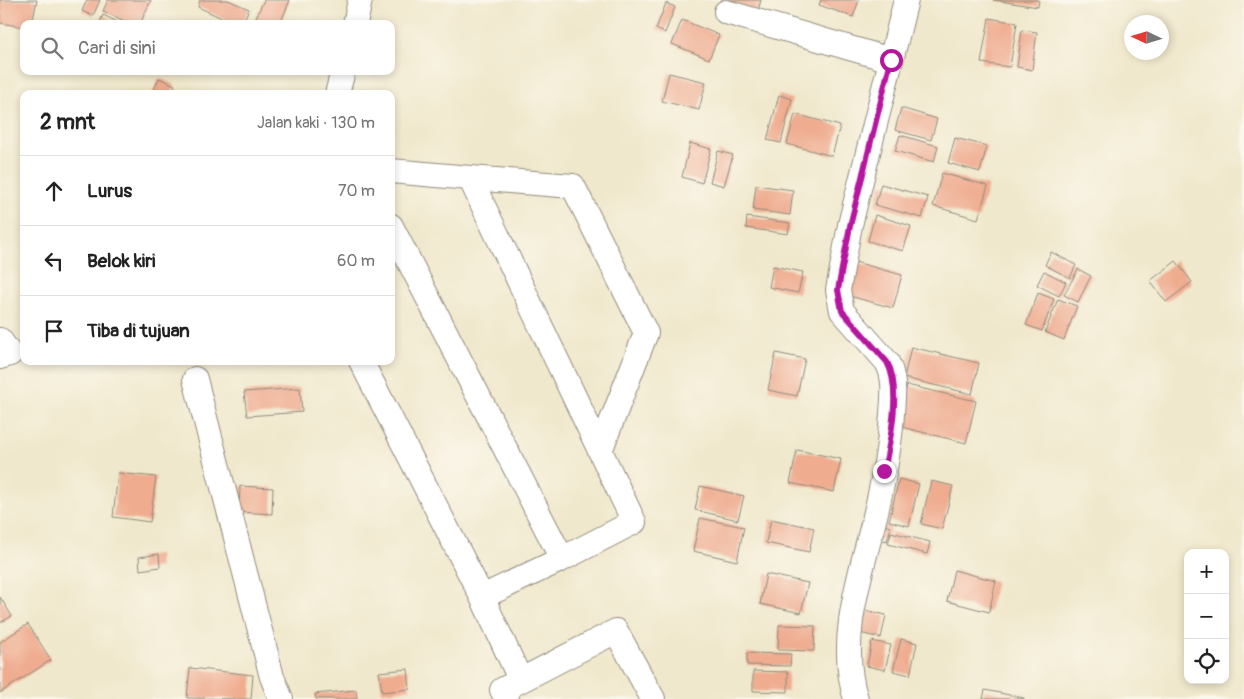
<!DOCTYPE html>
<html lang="id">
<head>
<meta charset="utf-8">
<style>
	body { margin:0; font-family:Pangolin,sans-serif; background:#f6f6f6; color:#222 }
	.controls { position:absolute; right:15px; bottom:15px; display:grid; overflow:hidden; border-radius:10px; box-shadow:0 2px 8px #0003 }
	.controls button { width:45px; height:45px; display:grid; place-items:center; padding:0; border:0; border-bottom:1px solid #e0e0e0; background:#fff; color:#222; font:25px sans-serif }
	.compass { position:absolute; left:1124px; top:15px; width:45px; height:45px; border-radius:50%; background:#fff; box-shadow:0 2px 8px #0003; rotate:274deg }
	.stop { position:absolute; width:15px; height:15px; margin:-11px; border:4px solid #b5179e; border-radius:50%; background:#fff }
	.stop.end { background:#b5179e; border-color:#fff; box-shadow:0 1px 5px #0008 }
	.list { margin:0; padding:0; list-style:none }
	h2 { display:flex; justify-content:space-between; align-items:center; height:65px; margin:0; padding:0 20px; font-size:21px }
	h2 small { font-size:16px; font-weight:400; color:#767676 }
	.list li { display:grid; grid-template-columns:32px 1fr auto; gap:15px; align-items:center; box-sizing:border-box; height:70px; padding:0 20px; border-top:1px solid #e0e0e0 }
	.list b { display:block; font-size:19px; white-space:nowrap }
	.list em { font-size:16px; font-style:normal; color:#767676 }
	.icon { flex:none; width:28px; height:28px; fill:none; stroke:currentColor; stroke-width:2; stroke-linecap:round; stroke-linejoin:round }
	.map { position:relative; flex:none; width:1244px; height:699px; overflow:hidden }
	.search { position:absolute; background:#fff; box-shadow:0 2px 8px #0003; left:20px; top:20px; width:375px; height:55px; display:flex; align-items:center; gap:12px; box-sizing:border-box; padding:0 18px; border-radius:10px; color:#767676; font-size:19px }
	.panel { position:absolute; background:#fff; box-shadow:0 2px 8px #0003; left:20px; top:90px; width:375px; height:275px; border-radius:10px }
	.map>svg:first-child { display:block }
</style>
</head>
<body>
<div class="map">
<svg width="1244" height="699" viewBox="0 0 1244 699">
	<rect width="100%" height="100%" fill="#fbf7ec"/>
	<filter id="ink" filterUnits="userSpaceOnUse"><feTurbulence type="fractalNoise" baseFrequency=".02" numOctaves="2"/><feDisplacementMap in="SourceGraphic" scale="10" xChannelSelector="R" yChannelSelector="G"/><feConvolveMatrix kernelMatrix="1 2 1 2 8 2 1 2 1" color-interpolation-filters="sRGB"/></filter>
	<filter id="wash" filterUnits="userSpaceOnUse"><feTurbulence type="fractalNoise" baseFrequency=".0096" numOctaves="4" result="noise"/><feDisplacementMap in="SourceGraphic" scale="20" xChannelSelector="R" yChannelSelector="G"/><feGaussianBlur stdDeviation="1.12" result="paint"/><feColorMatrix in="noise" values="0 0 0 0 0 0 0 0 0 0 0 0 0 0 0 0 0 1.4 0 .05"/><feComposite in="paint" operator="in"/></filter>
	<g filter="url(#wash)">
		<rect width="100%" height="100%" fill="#f0e8cc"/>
		<g id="blocks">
			<g fill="#efac8f">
				<polygon points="0,0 37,0 32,24 24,24 24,27 0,23"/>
				<polygon points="87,0 100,0 93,16 82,11"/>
				<polygon points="108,0 151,0 140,24 131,24 103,11"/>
				<polygon points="200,0 228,0 249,9 242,24 235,24 198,7"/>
				<polygon points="264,0 290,0 280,24 253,24"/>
				<polygon points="721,0 761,0 758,11"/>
				<polygon points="821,0 859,0 853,17 819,5"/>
				<polygon points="993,0 1039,0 1038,7"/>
				<polygon points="666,3 675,7 665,33 656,29"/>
				<polygon points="103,15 122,24 99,24"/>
				<polygon points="989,18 1017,23 1010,67 981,63"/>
				<polygon points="682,20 719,35 709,59 672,44"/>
				<polygon points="1022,30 1037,32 1032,70 1017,67"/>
				<polygon points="669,73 706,82 699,110 662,101"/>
				<polygon points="159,78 175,85 171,94 152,94"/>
				<polygon points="779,95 792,99 781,143 767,140"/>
				<polygon points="901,108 937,119 931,140 895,130"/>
				<polygon points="795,114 840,126 832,156 787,144"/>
				<polygon points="900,135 938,146 934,162 895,151"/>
				<polygon points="955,138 987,146 980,172 948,163"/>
				<polygon points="690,143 711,149 702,183 682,177"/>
				<polygon points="718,151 733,155 724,186 710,182"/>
				<polygon points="942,173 988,186 978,219 933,206"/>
				<polygon points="881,184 928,197 922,218 875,205"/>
				<polygon points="756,185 793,190 790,215 753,210"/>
				<polygon points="875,215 911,226 903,251 868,241"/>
				<polygon points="747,217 790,223 788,234 746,228"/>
				<polygon points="1051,252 1076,265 1070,278 1045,265"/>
				<polygon points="1176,261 1192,282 1166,302 1150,281"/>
				<polygon points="855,262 902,275 893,308 846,295"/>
				<polygon points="773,266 803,272 798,293 769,287"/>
				<polygon points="1078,269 1091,276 1078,302 1064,295"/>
				<polygon points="1044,271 1066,282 1059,296 1037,285"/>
				<polygon points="1038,293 1054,299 1042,331 1026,325"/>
				<polygon points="1058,299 1077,306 1064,340 1045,332"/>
				<polygon points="911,347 979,363 972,394 904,378"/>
				<polygon points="776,353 805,359 797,396 768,390"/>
				<polygon points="907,385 976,401 966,443 897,426"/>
				<polygon points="300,388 302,412 247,416 244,392"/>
				<polygon points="797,450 841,459 834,492 790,483"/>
				<polygon points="118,473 156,477 150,522 113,517"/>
				<polygon points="899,479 919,484 909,526 889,521"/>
				<polygon points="931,481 953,486 942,529 921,524"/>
				<polygon points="240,486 273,488 272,514 239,512"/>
				<polygon points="700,486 744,496 738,520 695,510"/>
				<polygon points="700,518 744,527 737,561 693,551"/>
				<polygon points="771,519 814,528 809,552 766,543"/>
				<polygon points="875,523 891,527 887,541 872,537"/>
				<polygon points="891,532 930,542 927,554 888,544"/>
				<polygon points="159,554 160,567 140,570 139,557"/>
				<polygon points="954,570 996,581 989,612 947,601"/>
				<polygon points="766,574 808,583 801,613 760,604"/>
				<polygon points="0,597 12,616 0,623"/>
				<polygon points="856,608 886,615 881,638 851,631"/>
				<polygon points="28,624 51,660 0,693 0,642"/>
				<polygon points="779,625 815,626 814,651 778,650"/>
				<polygon points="901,639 917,643 910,675 893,671"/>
				<polygon points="872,641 891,645 885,670 867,666"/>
				<polygon points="747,653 791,654 790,666 747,665"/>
				<polygon points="190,668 253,675 251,699 187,698"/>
				<polygon points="408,669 410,689 382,692 379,672"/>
				<polygon points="753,671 788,672 788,692 753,691"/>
				<polygon points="356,690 357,699 316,699 315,694"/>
				<polygon points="985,690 1024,698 1024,699 983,699"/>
			</g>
		</g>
	</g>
	<g filter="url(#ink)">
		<use href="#blocks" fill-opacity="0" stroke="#8e8a7c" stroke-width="1"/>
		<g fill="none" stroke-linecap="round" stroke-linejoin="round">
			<defs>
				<g id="minor">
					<polyline points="726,12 891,60"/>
					<polyline points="355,24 360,0"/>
					<polyline points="337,94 343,71"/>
					<polyline points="391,171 470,178"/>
					<polyline points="391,226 562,559 482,597 520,679"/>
					<polyline points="0,340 10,354 0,357"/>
					<polyline points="361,361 482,597"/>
					<polyline points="195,379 272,677 281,699"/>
					<polyline points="562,559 634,522 470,178 573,186 646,333 600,451"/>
					<polyline points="507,699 502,690 616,631 653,699"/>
					<path d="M856,699C836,638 863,568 877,508C884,477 890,446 892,414C893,396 896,379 887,362L842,311L838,290L850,225L906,0"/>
				</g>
			</defs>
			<use href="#minor" stroke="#8e8a7c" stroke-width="26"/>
			<use href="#minor" stroke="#fff" stroke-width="24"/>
		</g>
	</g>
	<g fill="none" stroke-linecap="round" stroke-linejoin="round" filter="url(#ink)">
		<path stroke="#b5179e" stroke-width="6" d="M884,471C890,441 902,389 887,362L842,311L838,290L850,226L891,60"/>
	</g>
</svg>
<div class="controls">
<button>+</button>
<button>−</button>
<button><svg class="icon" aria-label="locate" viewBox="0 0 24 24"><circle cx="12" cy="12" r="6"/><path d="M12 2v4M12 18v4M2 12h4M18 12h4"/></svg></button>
</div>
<svg class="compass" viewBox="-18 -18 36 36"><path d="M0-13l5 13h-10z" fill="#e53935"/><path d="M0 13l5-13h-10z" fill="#767676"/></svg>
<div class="stop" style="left:891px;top:60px"></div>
<div class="stop end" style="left:884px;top:471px"></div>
<div class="search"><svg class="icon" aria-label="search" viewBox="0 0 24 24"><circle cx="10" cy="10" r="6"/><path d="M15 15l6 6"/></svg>Cari di sini</div>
<section class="panel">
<h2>2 mnt<small>Jalan kaki · 130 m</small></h2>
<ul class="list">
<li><svg class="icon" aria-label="ahead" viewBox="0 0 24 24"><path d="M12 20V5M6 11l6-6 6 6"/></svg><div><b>Lurus</b></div><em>70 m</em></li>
<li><svg class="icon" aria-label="left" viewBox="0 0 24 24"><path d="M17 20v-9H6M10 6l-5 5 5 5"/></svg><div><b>Belok kiri</b></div><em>60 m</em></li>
<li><svg class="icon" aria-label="arrive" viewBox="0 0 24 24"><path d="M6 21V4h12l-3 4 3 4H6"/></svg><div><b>Tiba di tujuan</b></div></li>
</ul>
</section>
</div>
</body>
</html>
